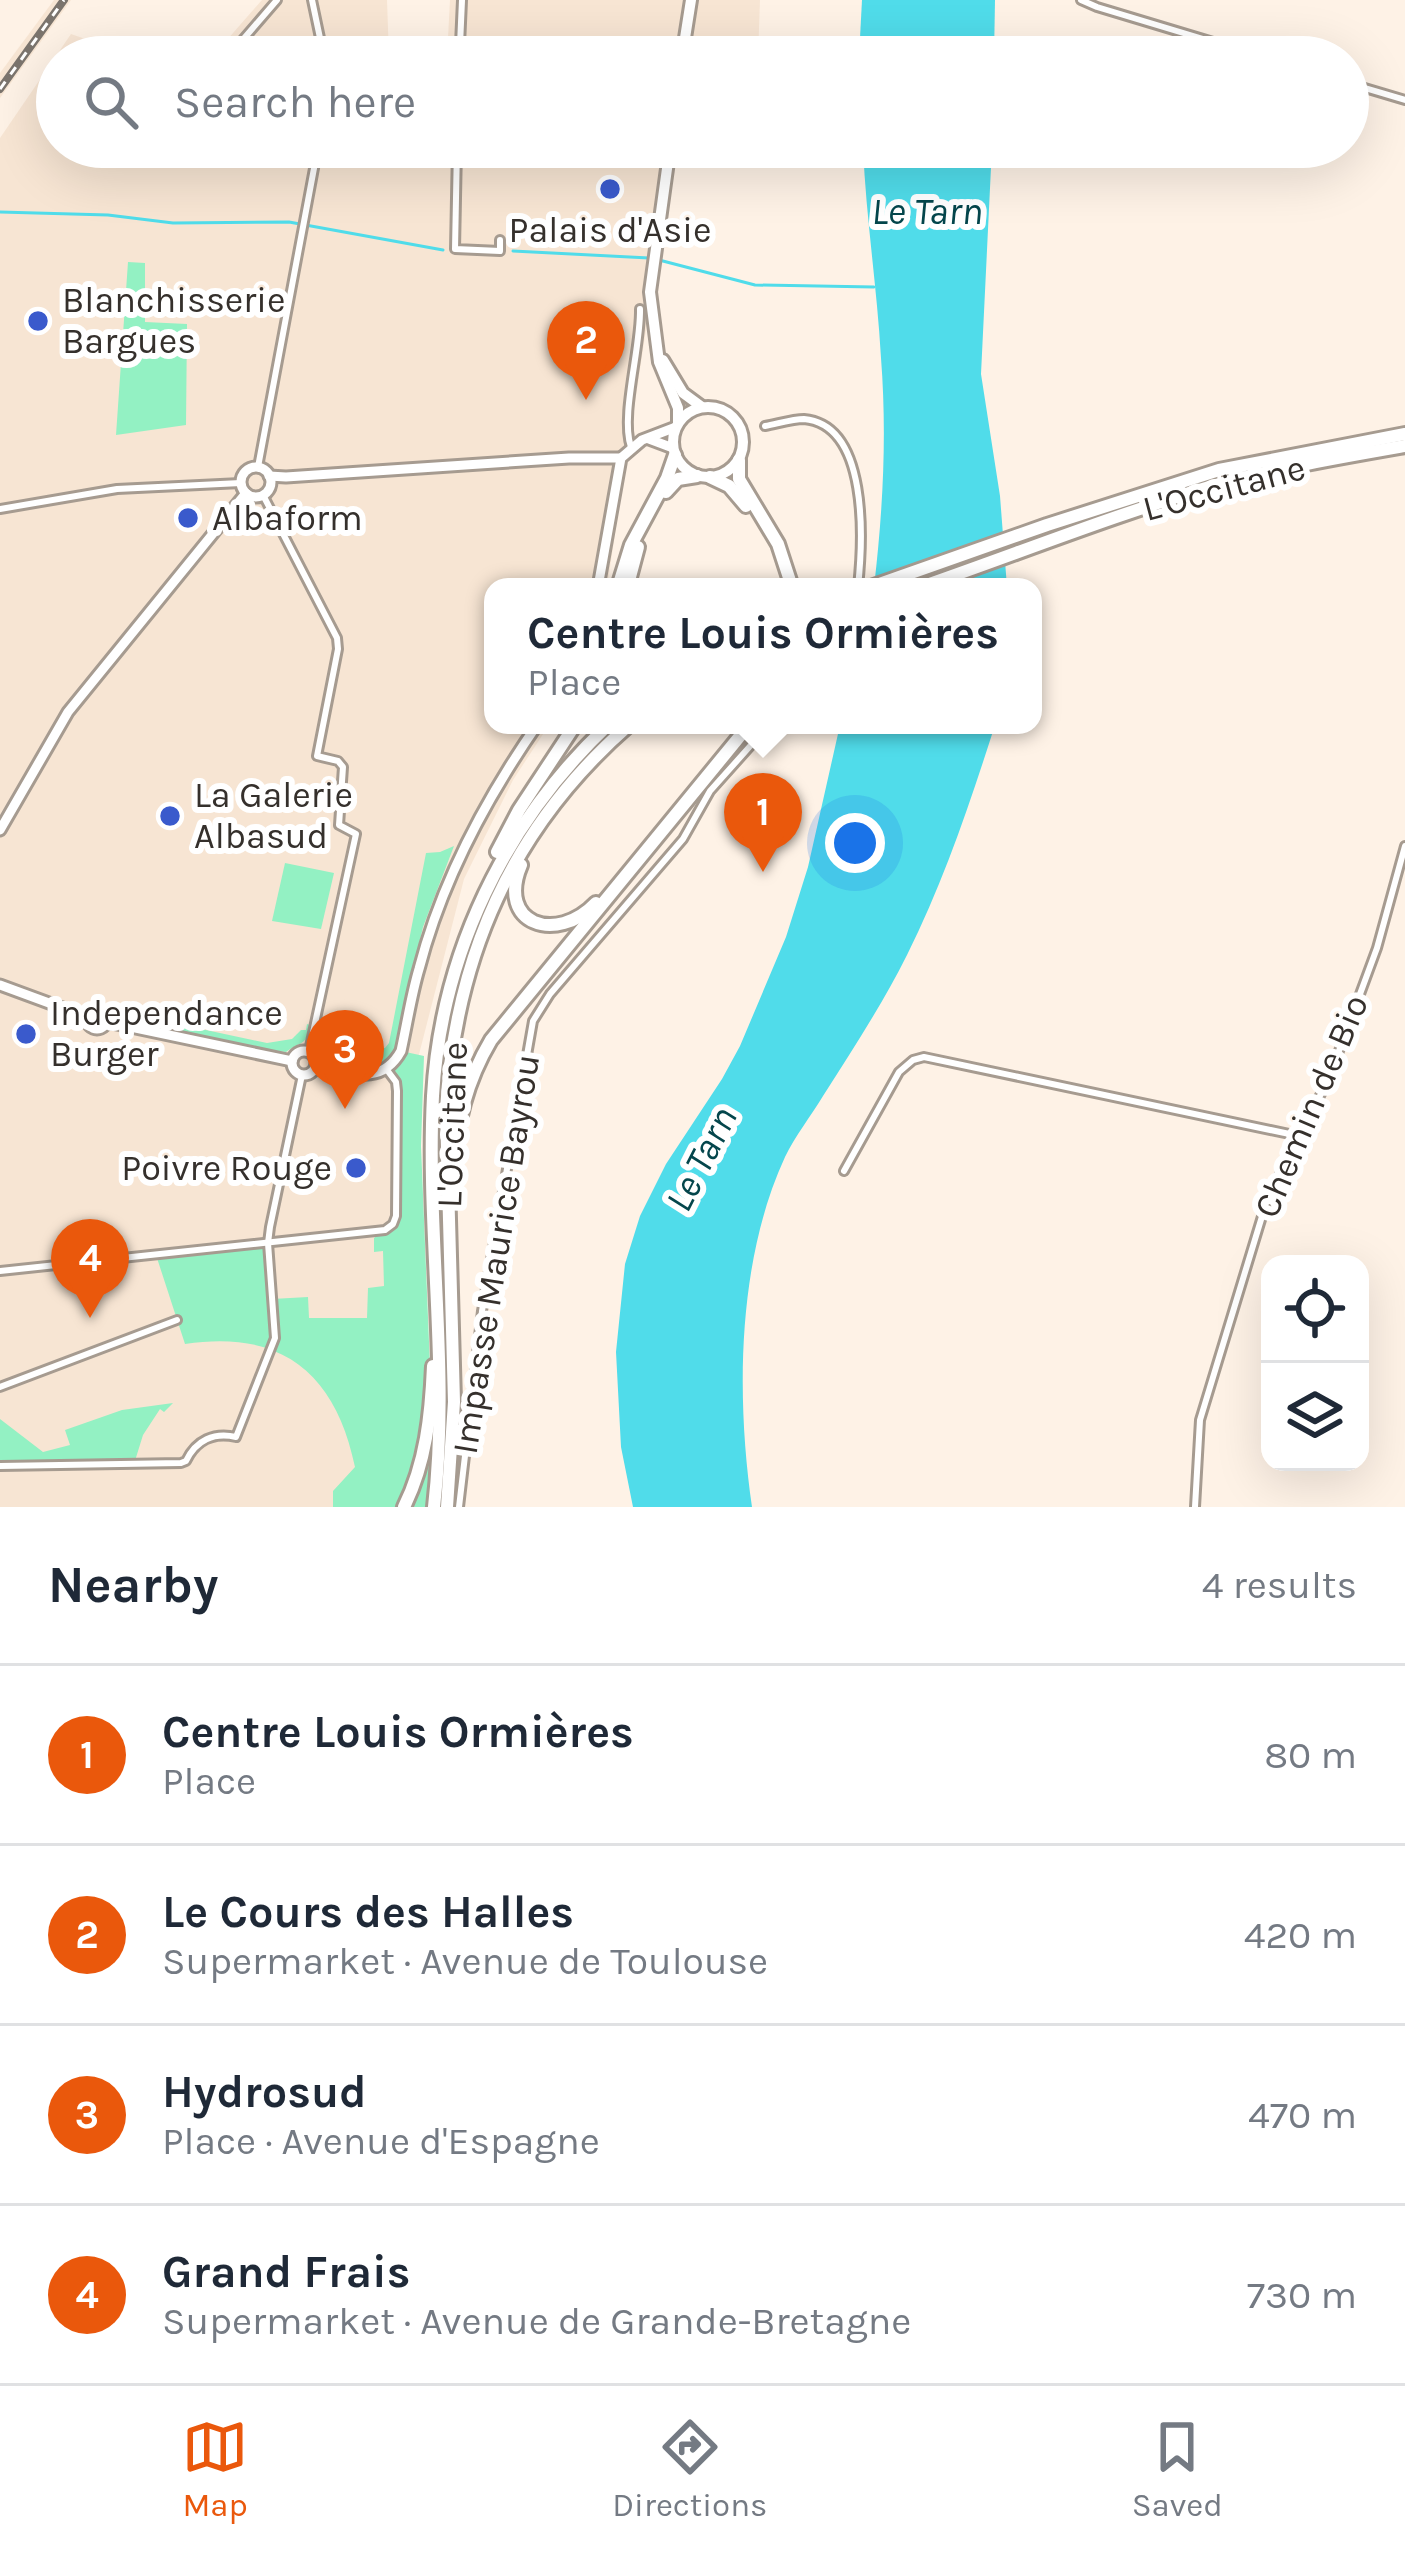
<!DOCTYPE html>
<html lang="en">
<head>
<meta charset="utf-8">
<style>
	body { margin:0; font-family:Karla,sans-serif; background:#f6f6f7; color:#1f2937 }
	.controls { position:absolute; right:36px; bottom:36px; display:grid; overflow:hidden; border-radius:24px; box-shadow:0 12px 48px #0002 }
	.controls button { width:108px; height:108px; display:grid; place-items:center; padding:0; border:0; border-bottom:3px solid #e0e1e3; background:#fff; color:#1f2937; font:60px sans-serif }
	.you { position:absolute; left:855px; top:843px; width:42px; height:42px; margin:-30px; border:9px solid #fff; border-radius:50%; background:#1a73e8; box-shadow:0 0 0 18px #1a73e833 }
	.badge { display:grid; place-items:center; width:78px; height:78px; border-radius:50%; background:#ea580c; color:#fff; font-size:39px; font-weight:700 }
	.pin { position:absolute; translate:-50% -99px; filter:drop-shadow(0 3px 6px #0008) }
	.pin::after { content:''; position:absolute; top:63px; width:42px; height:36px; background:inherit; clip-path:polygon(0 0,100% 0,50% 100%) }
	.popup { position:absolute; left:484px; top:578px; width:558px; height:156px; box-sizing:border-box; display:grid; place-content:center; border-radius:24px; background:#fff; filter:drop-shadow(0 3px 9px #0005); font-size:39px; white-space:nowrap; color:#747a83 }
	.popup b { font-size:45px; color:#1f2937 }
	.popup::after { content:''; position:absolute; left:50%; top:100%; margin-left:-24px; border:24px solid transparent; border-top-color:#fff }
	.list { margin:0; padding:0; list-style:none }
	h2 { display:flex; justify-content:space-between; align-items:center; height:156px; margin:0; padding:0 48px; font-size:51px }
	h2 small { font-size:39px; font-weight:400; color:#747a83 }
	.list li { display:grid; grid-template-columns:78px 1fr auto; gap:36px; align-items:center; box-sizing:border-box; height:180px; padding:0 48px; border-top:3px solid #e0e1e3 }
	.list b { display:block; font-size:45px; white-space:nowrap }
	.list p { margin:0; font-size:39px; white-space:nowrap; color:#747a83 }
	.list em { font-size:39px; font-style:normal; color:#747a83 }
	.icon { flex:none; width:66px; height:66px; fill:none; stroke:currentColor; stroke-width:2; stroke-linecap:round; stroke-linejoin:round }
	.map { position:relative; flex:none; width:1405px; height:1507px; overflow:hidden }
	.search { position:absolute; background:#fff; box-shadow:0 12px 48px #0002; left:36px; right:36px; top:36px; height:132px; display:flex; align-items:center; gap:30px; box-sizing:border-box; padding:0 42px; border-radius:66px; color:#747a83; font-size:45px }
	.sheet { height:876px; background:#fff }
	nav { display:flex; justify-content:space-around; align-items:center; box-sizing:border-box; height:168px; border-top:3px solid #e0e1e3; background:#fff; font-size:33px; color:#747a83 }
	nav a { display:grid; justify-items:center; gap:6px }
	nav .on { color:#ea580c }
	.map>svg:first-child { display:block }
</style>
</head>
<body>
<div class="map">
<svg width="1405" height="1507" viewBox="0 0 1405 1507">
	<rect width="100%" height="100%" fill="#fef2e6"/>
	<g fill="#f7e5d3">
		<polygon points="54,0 71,0 0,98 0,73"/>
		<polygon points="262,0 387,0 389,57 212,57"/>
		<polygon points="450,0 760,0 758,57 447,57"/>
		<polygon points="71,34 136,57 57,57 57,147 679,147 645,336 607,587 493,587 493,725 549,725 513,780 464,879 415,1070 387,1507 0,1507 0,138"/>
	</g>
	<g fill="#93f1c3">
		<polygon points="128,262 145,263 145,322 187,324 186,425 116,435"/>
		<path d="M454,846L423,927L394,1054C378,1078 352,1067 327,1063L319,1050L323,1045L352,1049L385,1048L389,1043L426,853L440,852Z"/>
		<polygon points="285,863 334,873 321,929 272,921"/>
		<path d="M117,1002L136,1015L267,1043L292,1039L301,1030H306L307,1024L310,1025C306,1047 302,1040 286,1052L277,1051L119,1019L115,1016L112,1007Z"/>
		<path d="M401,1051L424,1056L421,1146L433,1440L426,1507H333V1491L355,1467C336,1374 282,1329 185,1344L156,1255L268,1243L272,1299L308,1297L309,1318H367L368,1288L384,1286L383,1251L374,1252V1238L393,1224L397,1091L387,1070Z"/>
		<polygon points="173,1403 164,1412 160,1409 143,1435 134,1464 0,1466 0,1419 43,1452 70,1445 65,1430 122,1410"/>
	</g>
	<g fill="#50dcea">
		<polygon points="862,0 995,0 994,57 859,57"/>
		<path d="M863,147H992L981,374L1000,496L1007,587H874C883,510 887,435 881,358C877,287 866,218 863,147Z"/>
		<path d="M840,725H995C970,803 944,881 907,955C883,1003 853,1049 823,1096C811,1116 795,1136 785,1157C737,1261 736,1396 752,1507H633L621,1447L616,1352L625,1264L640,1216L666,1164L722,1079L740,1046L786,937L808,867Z"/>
	</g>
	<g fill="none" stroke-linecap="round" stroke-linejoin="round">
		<g stroke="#50dcea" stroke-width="3">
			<polyline points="0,212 108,215 173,223 289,222 443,250"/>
			<polyline points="513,251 649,258"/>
			<polyline points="659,260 755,285 874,287"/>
		</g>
		<polyline stroke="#d6cbc1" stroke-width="6" stroke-dasharray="6 3" stroke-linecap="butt" points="460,57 460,45"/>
		<defs>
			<g id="minor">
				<polyline points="312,0 324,57"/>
				<polyline points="1081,0 1097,7 1263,57"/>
				<polyline points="460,45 462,0"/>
				<polyline points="228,57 277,0"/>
				<polyline points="1348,83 1405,100"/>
				<polyline points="457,147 455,249 500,251 500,240"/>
				<path d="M765,426C777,424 792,419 804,419C869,425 863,540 858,587"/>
				<path d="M631,447C620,416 641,348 640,309"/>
				<polyline points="258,467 318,147"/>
				<polyline points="263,495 337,638 338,649 317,756 338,761 343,767 339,825 356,834 309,1051"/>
				<polyline points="0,509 117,489 241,483"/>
				<polyline points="844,1171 899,1072 913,1060 924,1057 1299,1136"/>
				<polyline points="0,1271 385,1230 393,1224 396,1216 397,1091 396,1082 387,1070"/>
				<polyline points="0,1387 177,1320"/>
				<path d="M0,1466L181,1463L186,1461C196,1440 214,1432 236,1437L275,1338L268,1243L270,1227L302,1075"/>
				<polyline points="459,1507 482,1311 533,1021 550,994 683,839 710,791 769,725"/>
				<polyline points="1195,1507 1200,1420 1267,1200 1329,1078 1377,948 1405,846"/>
			</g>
			<g id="tertiary">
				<polyline points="649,439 673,448"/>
				<circle cx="256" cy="482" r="15"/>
				<polyline points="269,476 286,477 569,458 621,458"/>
				<polyline points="598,587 621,458 642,440 676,427"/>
				<polyline points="0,830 68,712 246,493"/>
				<polyline points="0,985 87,1017"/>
				<circle cx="97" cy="1019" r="10"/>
				<polyline points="107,1022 292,1061"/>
				<circle cx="304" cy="1063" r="12"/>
				<path d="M316,1065C350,1072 381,1087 401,1051C407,1024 411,996 419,969C442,880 485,800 537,725"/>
			</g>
			<g id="primary">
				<polyline points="682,57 691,0"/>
				<polyline points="670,147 650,292 659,362 678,408 678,423"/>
				<polyline points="663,360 683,393 702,407"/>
				<circle cx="708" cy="442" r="35"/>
			</g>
			<g id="motorway">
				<polyline points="739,460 739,479 778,544 792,587"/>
				<polyline points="710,477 729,486 746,506"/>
				<polyline points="666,492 678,479 697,476"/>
				<polyline points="618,587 631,545 667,478 675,455"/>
				<polyline points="631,587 630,577 638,547"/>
				<polyline points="871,587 1047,525 1219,470 1405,434"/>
				<path d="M921,587C1019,553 1116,514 1216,485C1278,468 1342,457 1405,446"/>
				<polyline points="497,852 519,810 575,725"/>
				<path d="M521,865C496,924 556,945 596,903"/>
				<path d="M454,1173C455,1126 466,1082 491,1040L749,725"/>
				<path d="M404,1507C426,1463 431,1414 433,1366"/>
				<path d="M434,1507C450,1368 426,1234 433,1096C441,954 505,822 608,725"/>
				<path d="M447,1507L454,1402L446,1110C455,956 512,827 629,725"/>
			</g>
		</defs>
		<use href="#minor" stroke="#a69b90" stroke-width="12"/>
		<use href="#tertiary" stroke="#a69b90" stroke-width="15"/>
		<use href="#primary" stroke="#a69b90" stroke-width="16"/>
		<use href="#motorway" stroke="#a69b90" stroke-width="18"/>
		<use href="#minor" stroke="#fff" stroke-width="6"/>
		<use href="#tertiary" stroke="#fff" stroke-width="9"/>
		<use href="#primary" stroke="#fff" stroke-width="10"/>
		<use href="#motorway" stroke="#fff" stroke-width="12"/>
		<defs>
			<polyline id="rail" points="0,89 64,0"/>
		</defs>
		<use href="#rail" stroke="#7b746d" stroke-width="8"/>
		<use href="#rail" stroke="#fff" stroke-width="3" stroke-dasharray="9" stroke-linecap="butt"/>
	</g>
	<g fill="#3a5acc" stroke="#fff" stroke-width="4.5">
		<circle cx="610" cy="189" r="12"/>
		<circle cx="38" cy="321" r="12"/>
		<circle cx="188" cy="518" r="12"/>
		<circle cx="170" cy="816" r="12"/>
		<circle cx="26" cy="1034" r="12"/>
		<circle cx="356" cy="1168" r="12"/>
	</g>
	<g text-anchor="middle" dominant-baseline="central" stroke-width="12" stroke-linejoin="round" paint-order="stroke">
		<g font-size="36" fill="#35302c" stroke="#fff" text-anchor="start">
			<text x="610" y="230" text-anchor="middle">Palais d'Asie</text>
			<text x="62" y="300">Blanchisserie<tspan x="62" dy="41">Bargues</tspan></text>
			<text x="212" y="518">Albaform</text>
			<text x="194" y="795">La Galerie<tspan x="194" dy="41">Albasud</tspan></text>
			<text x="50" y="1013">Independance<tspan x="50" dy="41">Burger</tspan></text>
			<text x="332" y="1168" text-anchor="end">Poivre Rouge</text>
		</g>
		<g font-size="36" fill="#35302c" stroke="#fff">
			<text transform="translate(1224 488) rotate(-15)">L'Occitane</text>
			<text transform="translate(1311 1106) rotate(-67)">Chemin de Bio</text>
			<text transform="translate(452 1125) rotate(-88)">L'Occitane</text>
			<text transform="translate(496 1254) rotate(-81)">Impasse Maurice Bayrou</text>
		</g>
		<g font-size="39" font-style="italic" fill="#04464c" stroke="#fff">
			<text x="927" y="211">Le Tarn</text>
			<text transform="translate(701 1159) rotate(-63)">Le Tarn</text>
		</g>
	</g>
</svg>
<div class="controls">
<button><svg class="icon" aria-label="locate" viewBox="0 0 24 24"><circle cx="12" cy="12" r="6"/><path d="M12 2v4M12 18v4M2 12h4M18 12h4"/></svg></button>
<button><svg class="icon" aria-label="layers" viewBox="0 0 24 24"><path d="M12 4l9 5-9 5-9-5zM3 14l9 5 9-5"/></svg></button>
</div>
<div class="you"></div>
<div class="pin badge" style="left:763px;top:872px">1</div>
<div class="popup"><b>Centre Louis Ormières</b>Place</div>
<div class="pin badge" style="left:586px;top:400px">2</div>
<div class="pin badge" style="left:345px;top:1109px">3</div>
<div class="pin badge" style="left:90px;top:1318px">4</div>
<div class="search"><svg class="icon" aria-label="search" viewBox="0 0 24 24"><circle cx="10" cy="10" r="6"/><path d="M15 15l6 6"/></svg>Search here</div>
</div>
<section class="sheet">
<h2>Nearby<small>4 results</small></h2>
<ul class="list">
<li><span class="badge">1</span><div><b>Centre Louis Ormières</b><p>Place</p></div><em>80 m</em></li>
<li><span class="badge">2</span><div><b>Le Cours des Halles</b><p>Supermarket · Avenue de Toulouse</p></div><em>420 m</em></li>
<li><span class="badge">3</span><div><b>Hydrosud</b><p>Place · Avenue d'Espagne</p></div><em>470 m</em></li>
<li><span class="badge">4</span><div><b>Grand Frais</b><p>Supermarket · Avenue de Grande-Bretagne</p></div><em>730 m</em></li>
</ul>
</section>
<nav>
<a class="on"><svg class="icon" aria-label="map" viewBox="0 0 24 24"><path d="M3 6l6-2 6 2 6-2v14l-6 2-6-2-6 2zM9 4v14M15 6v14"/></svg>Map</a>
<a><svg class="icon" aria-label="directions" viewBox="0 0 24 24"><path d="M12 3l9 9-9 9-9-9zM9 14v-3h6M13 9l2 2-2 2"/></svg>Directions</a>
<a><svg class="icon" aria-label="saved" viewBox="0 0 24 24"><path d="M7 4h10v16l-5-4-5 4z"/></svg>Saved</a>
</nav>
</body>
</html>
